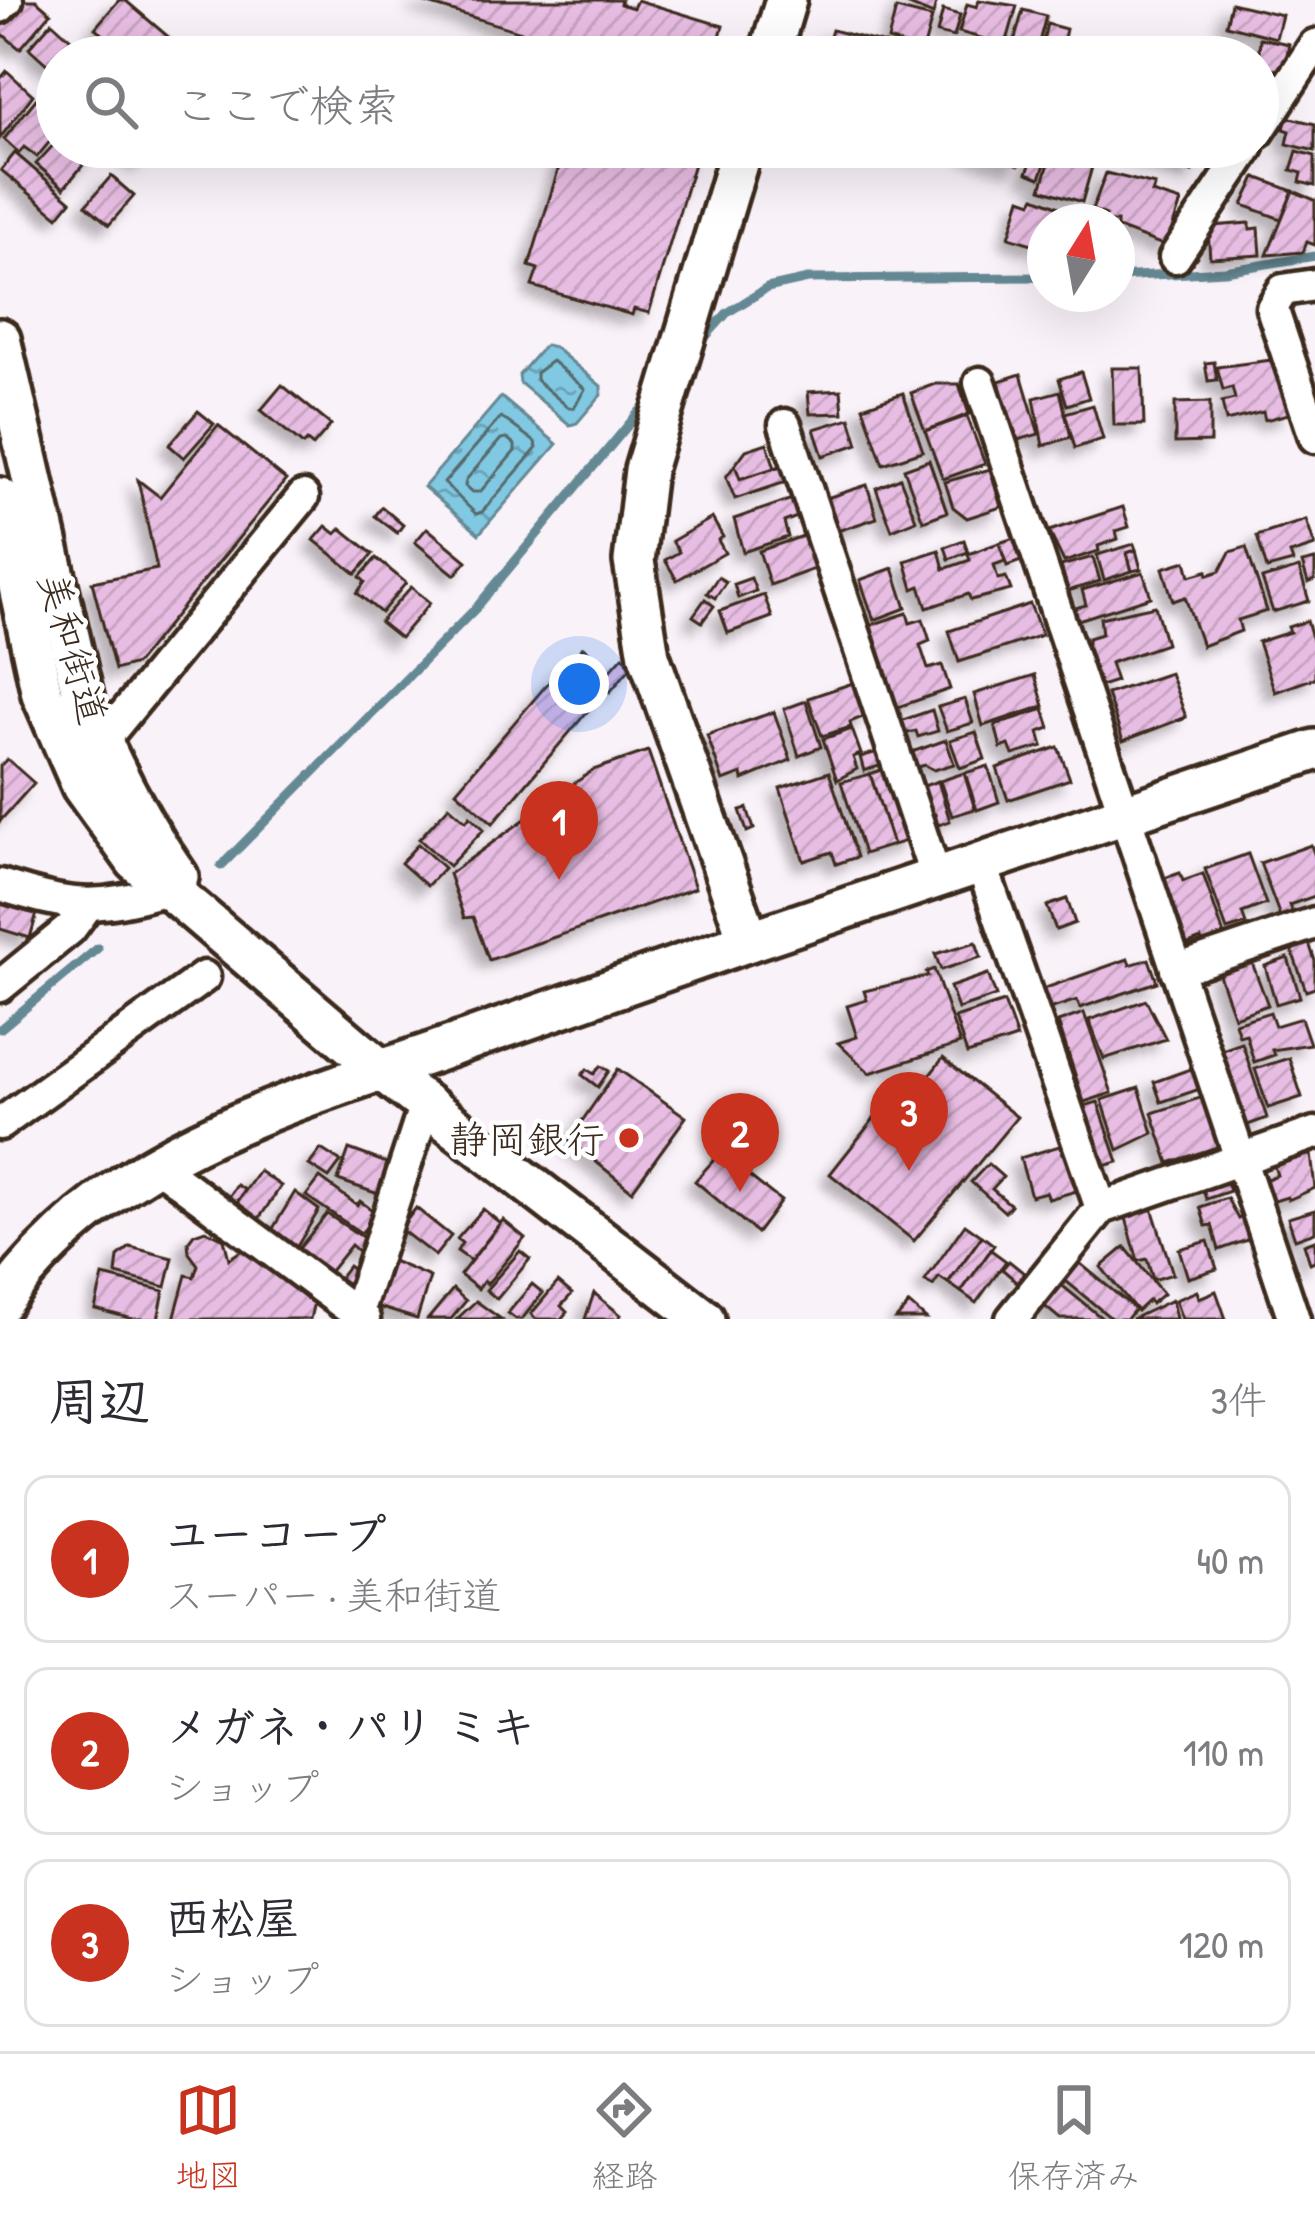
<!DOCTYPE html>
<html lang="ja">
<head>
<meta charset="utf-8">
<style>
	body { margin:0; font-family:"Patrick Hand","Klee One",sans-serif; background:#f2f2f3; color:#2b2b33 }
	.compass { position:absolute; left:1027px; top:204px; width:108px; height:108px; border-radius:50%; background:#fff; box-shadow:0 12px 48px #0002; rotate:11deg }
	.you { position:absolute; left:579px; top:684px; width:42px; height:42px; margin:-30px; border:9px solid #fff; border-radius:50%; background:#1a73e8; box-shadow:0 0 0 18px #1a73e833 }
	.badge { display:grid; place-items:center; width:78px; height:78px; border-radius:50%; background:#c8321e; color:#fff; font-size:39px; font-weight:700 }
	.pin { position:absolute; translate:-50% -99px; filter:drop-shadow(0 3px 6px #0008) }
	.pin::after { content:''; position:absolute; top:63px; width:42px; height:36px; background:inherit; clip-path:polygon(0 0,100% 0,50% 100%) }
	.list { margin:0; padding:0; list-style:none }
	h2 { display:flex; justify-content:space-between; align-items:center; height:156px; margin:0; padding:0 48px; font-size:51px }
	h2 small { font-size:39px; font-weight:400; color:#7c7c81 }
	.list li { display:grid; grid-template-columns:78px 1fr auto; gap:36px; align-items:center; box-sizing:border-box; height:168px; margin:0 24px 24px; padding:0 24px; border:3px solid #e1e1e2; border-radius:24px }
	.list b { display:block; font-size:45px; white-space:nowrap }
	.list p { margin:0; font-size:39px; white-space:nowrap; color:#7c7c81 }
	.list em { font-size:39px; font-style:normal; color:#7c7c81 }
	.icon { flex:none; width:66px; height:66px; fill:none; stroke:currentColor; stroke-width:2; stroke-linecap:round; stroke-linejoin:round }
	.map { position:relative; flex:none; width:1315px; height:1319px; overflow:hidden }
	.search { position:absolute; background:#fff; box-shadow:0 12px 48px #0002; left:36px; right:36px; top:36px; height:132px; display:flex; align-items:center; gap:30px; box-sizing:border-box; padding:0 42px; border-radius:66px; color:#7c7c81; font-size:45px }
	.sheet { height:732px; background:#fff }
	nav { display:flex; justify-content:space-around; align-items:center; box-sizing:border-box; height:168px; border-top:3px solid #e1e1e2; background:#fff; font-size:33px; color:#7c7c81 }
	nav a { display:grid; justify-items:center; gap:6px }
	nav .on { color:#c8321e }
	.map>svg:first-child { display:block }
</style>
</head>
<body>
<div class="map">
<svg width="1315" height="1319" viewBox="0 0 1315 1319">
	<defs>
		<pattern id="water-ripples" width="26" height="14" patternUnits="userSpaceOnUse" patternTransform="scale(3)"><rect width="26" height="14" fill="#81c9e2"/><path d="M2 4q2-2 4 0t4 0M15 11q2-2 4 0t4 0" fill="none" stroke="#6ba3b7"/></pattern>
		<pattern id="building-hatch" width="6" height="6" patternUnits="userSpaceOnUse" patternTransform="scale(3)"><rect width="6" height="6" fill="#e8bde3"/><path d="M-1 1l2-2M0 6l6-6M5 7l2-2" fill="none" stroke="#c8a3c2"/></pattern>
		<filter id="shadow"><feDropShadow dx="-9" dy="9" stdDeviation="6" flood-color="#0004"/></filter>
	</defs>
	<rect width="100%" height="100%" fill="#faf2f9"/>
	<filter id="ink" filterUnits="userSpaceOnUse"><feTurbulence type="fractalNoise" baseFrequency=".00833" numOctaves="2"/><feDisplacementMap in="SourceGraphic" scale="24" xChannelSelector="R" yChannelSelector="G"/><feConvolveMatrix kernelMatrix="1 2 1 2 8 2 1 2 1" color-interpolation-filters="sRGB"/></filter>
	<g filter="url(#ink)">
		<g fill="url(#water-ripples)" stroke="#658994" stroke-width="3">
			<polygon points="545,345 554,347 601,386 601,395 577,423 570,425 520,383 519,375"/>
			<polygon points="501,397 557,444 479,534 424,487"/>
		</g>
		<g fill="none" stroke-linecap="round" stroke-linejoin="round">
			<g stroke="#576a6c" stroke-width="3">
				<polygon points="552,361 585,389 574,408 568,407 536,380 536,373"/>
				<polygon points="501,417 535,442 537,448 482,512 476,514 444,483"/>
				<polygon points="507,438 515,445 515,451 480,492 472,492 465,486 466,480 501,439"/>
			</g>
			<g stroke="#658994" stroke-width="9">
				<polyline points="1117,277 1225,271 1315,256"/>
				<polyline points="700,343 727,313 767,288 808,279 1045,277"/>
				<polyline points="221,866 476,608 649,400"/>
				<polyline points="0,1029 98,948"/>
			</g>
		</g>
		<g fill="url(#building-hatch)" stroke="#3b2a1e" stroke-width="3" filter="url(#shadow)">
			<polygon points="23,0 36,0 51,13 20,49 0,32 0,27"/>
			<polygon points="119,0 125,0 172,40 157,57 138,57 129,50 127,54 95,28"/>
			<polygon points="415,0 621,0 620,4 633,8 637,0 723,26 714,57 605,57"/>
			<polygon points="897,0 937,0 933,15"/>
			<polygon points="979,0 1017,6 1003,55 990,51 992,41 959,32 967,4 977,7"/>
			<polygon points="1231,3 1282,15 1276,38 1226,25"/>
			<polygon points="896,9 932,18 923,51 888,40"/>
			<polygon points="943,10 960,15 954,37 937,33"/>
			<polygon points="1023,10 1046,16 1035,57 1010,56"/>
			<polygon points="52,22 72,40 49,66 29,48"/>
			<polygon points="1047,24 1066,29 1060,57 1039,57"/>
			<polygon points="832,30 919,53 918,57 828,57 825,52"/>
			<polygon points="1260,38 1289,44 1284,71 1258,66"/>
			<polygon points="72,40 92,57 57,57 57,64 53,61"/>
			<polygon points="7,71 33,95 0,138 0,79"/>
			<polygon points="36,99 54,115 50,120 57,125 57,133 37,157 24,147 19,153 4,139"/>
			<polygon points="1287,117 1315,124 1315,151 1287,144 1290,131 1284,129"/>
			<polygon points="57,141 57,147 89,147 94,152 64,188 36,164"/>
			<polygon points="123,147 153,147 140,162"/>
			<polygon points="565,147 699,147 649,313 634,309 632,315 532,286 538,269 529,266"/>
			<polygon points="969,147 1024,147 1019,165 968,151"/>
			<polygon points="1037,147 1051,147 1040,178 1027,173"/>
			<polygon points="1054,147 1096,153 1082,202 1041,189"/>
			<polygon points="1133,147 1202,147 1192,172 1132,150"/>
			<polygon points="1297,151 1315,156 1315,186 1300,182 1302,173 1291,170"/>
			<polygon points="15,153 71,201 58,217 1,170"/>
			<polygon points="1106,173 1155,185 1152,193 1181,202 1166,246 1117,228 1117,222 1103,222 1106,215 1092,210"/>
			<polygon points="111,176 134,196 109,225 86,205"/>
			<polygon points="1256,177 1293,191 1281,219 1243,205"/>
			<polygon points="1293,191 1315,200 1315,245 1307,242 1303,252 1267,255"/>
			<polygon points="1035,197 1069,211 1066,222 1045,222 1045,248 1009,237 1021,198 1032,202"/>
			<polygon points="1250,223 1250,229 1259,228 1261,255 1210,258 1208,231 1213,230 1213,226"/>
			<polygon points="1272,360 1289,414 1265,420 1263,412 1226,421 1222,402 1235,399 1232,387 1223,390 1217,367"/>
			<polygon points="1214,362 1217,380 1208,381 1205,363"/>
			<polygon points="1112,368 1142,368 1144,425 1114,425"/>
			<polygon points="1081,372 1089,398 1067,405 1059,379"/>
			<polygon points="1021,374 1039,434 1015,441 997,391 1001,390 999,381"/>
			<polygon points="935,384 959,384 969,414 925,431 911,393"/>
			<polygon points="282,385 331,425 313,446 307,441 303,445 261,410"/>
			<polygon points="841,390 843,413 810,414 808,392"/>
			<polygon points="1060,391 1071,437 1043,446 1034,398"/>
			<polygon points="903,393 923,451 883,464 863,407"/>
			<polygon points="1210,402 1210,442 1175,443 1175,403"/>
			<polygon points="1093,405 1103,439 1075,448 1065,413"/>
			<polygon points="198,411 214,424 184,458 169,445"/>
			<polygon points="967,416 985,464 943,479 925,431"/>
			<polygon points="850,418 858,444 823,456 814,429"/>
			<polygon points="218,425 286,480 136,664 115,670 92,582 157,569 138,480 160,497"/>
			<polygon points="767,443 775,468 740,479 735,465 746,450"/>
			<polygon points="929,460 947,512 923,521 904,469"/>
			<polygon points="735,465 740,479 781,466 786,482 735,499 726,477"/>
			<polygon points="990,469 1001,507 967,518 953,507 945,482"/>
			<polygon points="900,478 916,520 892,530 876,488"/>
			<polygon points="867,485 877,518 828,534 817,501"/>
			<polygon points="792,499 797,517 784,522 788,537 743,552 734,519"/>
			<polygon points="382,507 403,525 397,533 375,516"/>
			<polygon points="1123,507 1129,527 1116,531 1118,539 1098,546 1099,551 1064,562 1049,531"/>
			<polygon points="712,518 723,537 718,540 725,553 677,580 665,560 679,552 672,541"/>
			<polygon points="1306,520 1315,546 1290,554 1293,562 1267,569 1257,536"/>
			<polygon points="326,526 336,534 341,528 373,554 356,574 314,540"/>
			<polygon points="427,528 467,561 455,575 415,542"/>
			<polygon points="806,535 817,568 770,585 759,551"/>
			<polygon points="1014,538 1021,561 1007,566 999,543"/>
			<polygon points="964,540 968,552 949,559 945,547"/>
			<polygon points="999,543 1005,561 994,565 998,579 1006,577 1011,590 971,600 968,594 927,608 920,586 913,589 905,561 939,550 944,569 970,560 968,554"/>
			<polygon points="1134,544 1136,550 1127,553 1132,571 1104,580 1097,555"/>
			<polygon points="1246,547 1267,611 1238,620 1241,631 1202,646 1185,597 1173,601 1163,568 1186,561 1190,576 1207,571 1208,575 1220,571 1230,552"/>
			<polygon points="1136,550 1141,569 1132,571 1127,553"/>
			<polygon points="1093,557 1100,581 1068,591 1061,566"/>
			<polygon points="376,558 406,583 381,613 357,593 365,582 360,577"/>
			<polygon points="1315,560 1315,580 1308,583 1302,563"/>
			<polygon points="893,568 906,608 874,620 860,580"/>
			<polygon points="1299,568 1309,601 1273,612 1262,579"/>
			<polygon points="1143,572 1151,597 1078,620 1075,608 1086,605 1082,590"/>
			<polygon points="718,577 726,582 715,598 707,593"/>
			<polygon points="751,578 756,591 738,598 734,584"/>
			<polygon points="411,587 430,603 400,638 380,622"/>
			<polygon points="764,595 772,617 728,633 720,611"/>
			<polygon points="705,599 714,606 702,622 693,616"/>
			<polygon points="1030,604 1042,635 959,662 949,631"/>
			<polygon points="1155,606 1166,644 1110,663 1116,681 1100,686 1088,648 1088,638 1102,634 1100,618"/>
			<polygon points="907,613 910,623 923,619 930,641 920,645 928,669 942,665 950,689 892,709 865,627"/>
			<polygon points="1307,621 1315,647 1315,678 1275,692 1258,642 1290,632 1288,627"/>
			<polygon points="583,647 605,666 593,679 572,661"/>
			<polygon points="623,656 633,665 610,692 599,683"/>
			<polygon points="566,662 603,693 493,823 456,791"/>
			<polygon points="1170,673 1186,717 1123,741 1107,694"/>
			<polygon points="1035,675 1044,706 983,726 974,694"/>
			<polygon points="856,682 868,715 850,722 851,727 822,736 808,698"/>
			<polygon points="965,699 973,723 947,731 938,707"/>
			<polygon points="806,701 821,747 799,756 784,709"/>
			<polygon points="1044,709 1050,728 1039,732 1043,746 1013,755 1009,745 1001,748 995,725"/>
			<polygon points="932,710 938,731 918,737 916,731 904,734 900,721"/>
			<polygon points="774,712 791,760 743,780 742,774 723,781 707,735"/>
			<polygon points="852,729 861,754 853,757 857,769 837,780 823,739"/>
			<polygon points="976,732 985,759 960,768 950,740"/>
			<polygon points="946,740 954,764 934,770 925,765 913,768 909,753"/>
			<polygon points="1058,747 1070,779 1008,800 997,768"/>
			<polygon points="648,751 695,888 489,960 473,917 464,918 449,874 593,770"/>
			<polygon points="881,751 885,764 864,771 860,757"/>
			<polygon points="7,759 34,783 0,821 0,766"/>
			<polygon points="988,766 999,802 977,810 965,773"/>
			<polygon points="886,768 909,836 906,841 893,845 870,774"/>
			<polygon points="829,772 857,857 836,864 832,852 804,861 780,788"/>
			<polygon points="964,773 975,809 952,816 940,781"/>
			<polygon points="870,774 893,845 864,854 841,782"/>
			<polygon points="938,781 950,821 938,825 935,814 928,816 918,788"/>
			<polygon points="449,806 466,821 470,816 484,829 449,866 419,839"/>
			<polygon points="747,808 754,829 747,832 740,810"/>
			<polygon points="418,844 444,868 427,886 401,863"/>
			<polygon points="1311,845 1315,856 1315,896 1289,905 1293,915 1281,919 1260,863"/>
			<polygon points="1248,854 1266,904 1242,913 1246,924 1227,930 1205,869"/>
			<polygon points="1180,873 1183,881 1203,874 1226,941 1204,949 1201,939 1186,945 1162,879"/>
			<polygon points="1067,899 1075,923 1056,930 1047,906"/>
			<polygon points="0,902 37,913 30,938 0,929"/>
			<polygon points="976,942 981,957 941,970 935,954"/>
			<polygon points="1309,943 1315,961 1315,988 1306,991 1291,948"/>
			<polygon points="1288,958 1300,997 1276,1004 1265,966"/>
			<polygon points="1128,959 1130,965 1149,959 1157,982 1080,1008 1077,1000 1046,1010 1040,990"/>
			<polygon points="1251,960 1268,1005 1234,1017 1218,972"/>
			<polygon points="934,969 960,1044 870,1073 838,1043 857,1037 847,1006 867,1000 864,991 928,976 926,972"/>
			<polygon points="988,974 996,996 958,1009 950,987"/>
			<polygon points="1146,1000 1166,1039 1104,1059 1089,1020"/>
			<polygon points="1004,1002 1017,1038 967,1054 955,1018"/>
			<polygon points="1270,1012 1275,1026 1301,1018 1310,1044 1272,1050 1274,1055 1254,1062 1246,1034 1239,1036 1235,1023"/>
			<polygon points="1084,1013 1112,1093 1084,1102 1058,1022"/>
			<polygon points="1242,1043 1267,1118 1245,1126 1219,1051"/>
			<polygon points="943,1058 1017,1117 914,1241 830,1174 880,1111 893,1122"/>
			<polygon points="1289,1058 1302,1097 1268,1108 1255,1069"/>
			<polygon points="601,1066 609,1071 598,1087 582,1075 587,1069 594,1074"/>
			<polygon points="1193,1068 1200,1089 1161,1102 1154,1082"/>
			<polygon points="618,1069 686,1117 632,1191 569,1140"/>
			<polygon points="1139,1088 1153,1133 1118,1150 1102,1100"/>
			<polygon points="1203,1097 1220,1146 1169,1163 1152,1113"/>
			<polygon points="1098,1102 1118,1162 1097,1168 1077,1108"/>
			<polygon points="1069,1143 1083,1189 1049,1199 1046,1192 1031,1196 1020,1158"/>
			<polygon points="321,1149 341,1162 329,1178 309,1165"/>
			<polygon points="349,1149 395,1166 384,1196 338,1180"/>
			<polygon points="720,1153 781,1201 757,1233 695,1181"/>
			<polygon points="1311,1154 1315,1188 1288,1200 1287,1197 1271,1202 1264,1180 1277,1175 1274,1166"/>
			<polygon points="988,1164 1003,1177 992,1189 1011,1205 1005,1212 971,1182"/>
			<polygon points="259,1171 281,1186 256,1223 234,1207"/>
			<polygon points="1225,1177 1230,1191 1206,1199 1201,1184"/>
			<polygon points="320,1178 357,1205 360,1201 375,1212 376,1216 361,1233 306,1196"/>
			<polygon points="237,1185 245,1190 237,1202 229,1197"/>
			<polygon points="295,1192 319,1210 293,1253 269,1235"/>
			<polygon points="1227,1198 1238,1219 1242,1217 1250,1239 1219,1250 1212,1225 1206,1226 1200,1207"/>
			<polygon points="416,1208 451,1236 435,1256 400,1229"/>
			<polygon points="1152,1208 1173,1274 1153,1280 1147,1259 1138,1261 1126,1218"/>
			<polygon points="483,1209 500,1223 471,1261 457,1251 462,1243 457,1239"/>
			<polygon points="1315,1210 1315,1232 1295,1239 1288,1218"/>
			<polygon points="327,1214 370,1242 361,1254 351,1245 326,1276 296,1252"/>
			<polygon points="503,1220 525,1238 487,1284 484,1281 478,1289 460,1275"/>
			<polygon points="965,1224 982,1236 948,1283 939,1277 933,1286 925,1281"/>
			<polygon points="205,1230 224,1239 229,1259 242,1250 314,1302 310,1319 174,1319 186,1275 194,1277 198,1265 189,1253 188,1242 194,1234"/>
			<polygon points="982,1236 994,1245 961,1292 948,1283"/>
			<polygon points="1315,1240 1315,1261 1310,1263 1304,1244"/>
			<polygon points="1208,1241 1217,1269 1188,1278 1179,1249"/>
			<polygon points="130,1247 173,1258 166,1287 116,1274 118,1257"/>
			<polygon points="1125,1247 1163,1294 1151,1304 1149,1300 1137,1311 1101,1267"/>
			<polygon points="991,1250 1006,1261 976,1303 961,1292"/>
			<polygon points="520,1251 530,1259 497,1299 486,1290"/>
			<polygon points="390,1260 430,1277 417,1319 375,1306"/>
			<polygon points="1076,1260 1135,1309 1127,1319 1112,1319 1061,1277"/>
			<polygon points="1009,1261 1024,1273 1017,1282 1002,1269"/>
			<polygon points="348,1266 356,1272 342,1289 334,1284"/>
			<polygon points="103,1276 164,1291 158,1319 133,1319 95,1309"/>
			<polygon points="558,1282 572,1294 561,1306 567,1312 561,1319 536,1319 531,1314"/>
			<polygon points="1059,1283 1103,1319 1060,1319 1042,1304"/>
			<polygon points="532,1284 543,1293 522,1319 516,1319 508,1313"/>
			<polygon points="453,1289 466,1301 451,1319 428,1319"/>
			<polygon points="1197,1291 1199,1298 1216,1291 1226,1319 1182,1319 1175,1300"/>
			<polygon points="594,1293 621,1315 618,1319 585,1319"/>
			<polygon points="1172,1300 1176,1319 1132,1319"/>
			<polygon points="476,1301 501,1319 457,1319"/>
			<polygon points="909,1304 926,1319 896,1319"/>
		</g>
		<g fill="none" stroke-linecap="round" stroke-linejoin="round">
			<defs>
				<g id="minor">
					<polyline points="0,7 7,0"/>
					<polyline points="1258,132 1315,45"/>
					<polyline points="1175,257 1248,147"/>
					<polyline points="1315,285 1283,290 1272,308 1315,437"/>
					<polyline points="980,383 1294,1319"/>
					<polyline points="785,425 936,878"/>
					<polyline points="101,743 303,497"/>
					<polyline points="981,863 1101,1208"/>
					<path d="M0,885C71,907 95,911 167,889"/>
					<polyline points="1176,970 1315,923"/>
					<polyline points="0,986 70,929 87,906"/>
					<polyline points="0,1124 204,977"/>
					<polyline points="154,1163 364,1319"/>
					<polyline points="355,1319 425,1105"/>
					<polyline points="1012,1319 1101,1208 1315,1133"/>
				</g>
				<g id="tertiary">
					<polyline points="769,57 786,0"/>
					<path d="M0,339L84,701C109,762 140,823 178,877"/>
					<polyline points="0,498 42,694 82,786 136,861 381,1070 704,1319"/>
					<polyline points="749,941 1315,750"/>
					<path d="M0,1304C110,1153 268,1110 437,1051C541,1014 645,977 749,941L649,656L634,561L645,470L742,147"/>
				</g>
			</defs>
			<use href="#minor" stroke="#3b2a1e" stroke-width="39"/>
			<use href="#tertiary" stroke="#3b2a1e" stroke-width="48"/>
			<use href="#minor" stroke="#fff" stroke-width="30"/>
			<use href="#tertiary" stroke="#fff" stroke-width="39"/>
		</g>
	</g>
	<circle fill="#c8321e" stroke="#fff" stroke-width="4.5" cx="629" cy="1138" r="12"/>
	<g text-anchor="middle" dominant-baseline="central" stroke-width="9" stroke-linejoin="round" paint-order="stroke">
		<g font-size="39" fill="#3b2a1e" stroke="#fff">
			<text transform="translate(74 648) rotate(74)">美和街道</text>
		</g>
		<g font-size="39" fill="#3b2a1e" stroke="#fff" text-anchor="end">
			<text x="605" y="1138">静岡銀行</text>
		</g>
	</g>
</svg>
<svg class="compass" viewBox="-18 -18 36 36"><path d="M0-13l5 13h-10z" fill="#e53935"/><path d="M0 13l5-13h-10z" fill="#7c7c81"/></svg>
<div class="you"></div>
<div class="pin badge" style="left:559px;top:880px">1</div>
<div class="pin badge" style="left:740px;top:1192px">2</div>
<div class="pin badge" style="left:909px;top:1171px">3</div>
<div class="search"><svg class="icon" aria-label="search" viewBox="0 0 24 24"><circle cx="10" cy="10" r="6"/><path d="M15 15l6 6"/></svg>ここで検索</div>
</div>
<section class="sheet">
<h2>周辺<small>3件</small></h2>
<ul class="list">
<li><span class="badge">1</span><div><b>ユーコープ</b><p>スーパー · 美和街道</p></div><em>40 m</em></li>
<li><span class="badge">2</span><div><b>メガネ・パリ ミキ</b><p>ショップ</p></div><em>110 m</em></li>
<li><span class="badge">3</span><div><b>西松屋</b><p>ショップ</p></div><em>120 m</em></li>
</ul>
</section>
<nav>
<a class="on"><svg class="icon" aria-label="map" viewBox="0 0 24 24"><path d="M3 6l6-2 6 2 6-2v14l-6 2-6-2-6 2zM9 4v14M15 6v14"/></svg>地図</a>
<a><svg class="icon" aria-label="directions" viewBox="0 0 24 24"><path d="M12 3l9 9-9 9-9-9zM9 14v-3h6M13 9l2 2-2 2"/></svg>経路</a>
<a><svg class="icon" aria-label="saved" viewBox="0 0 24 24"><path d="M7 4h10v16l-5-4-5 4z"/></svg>保存済み</a>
</nav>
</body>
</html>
